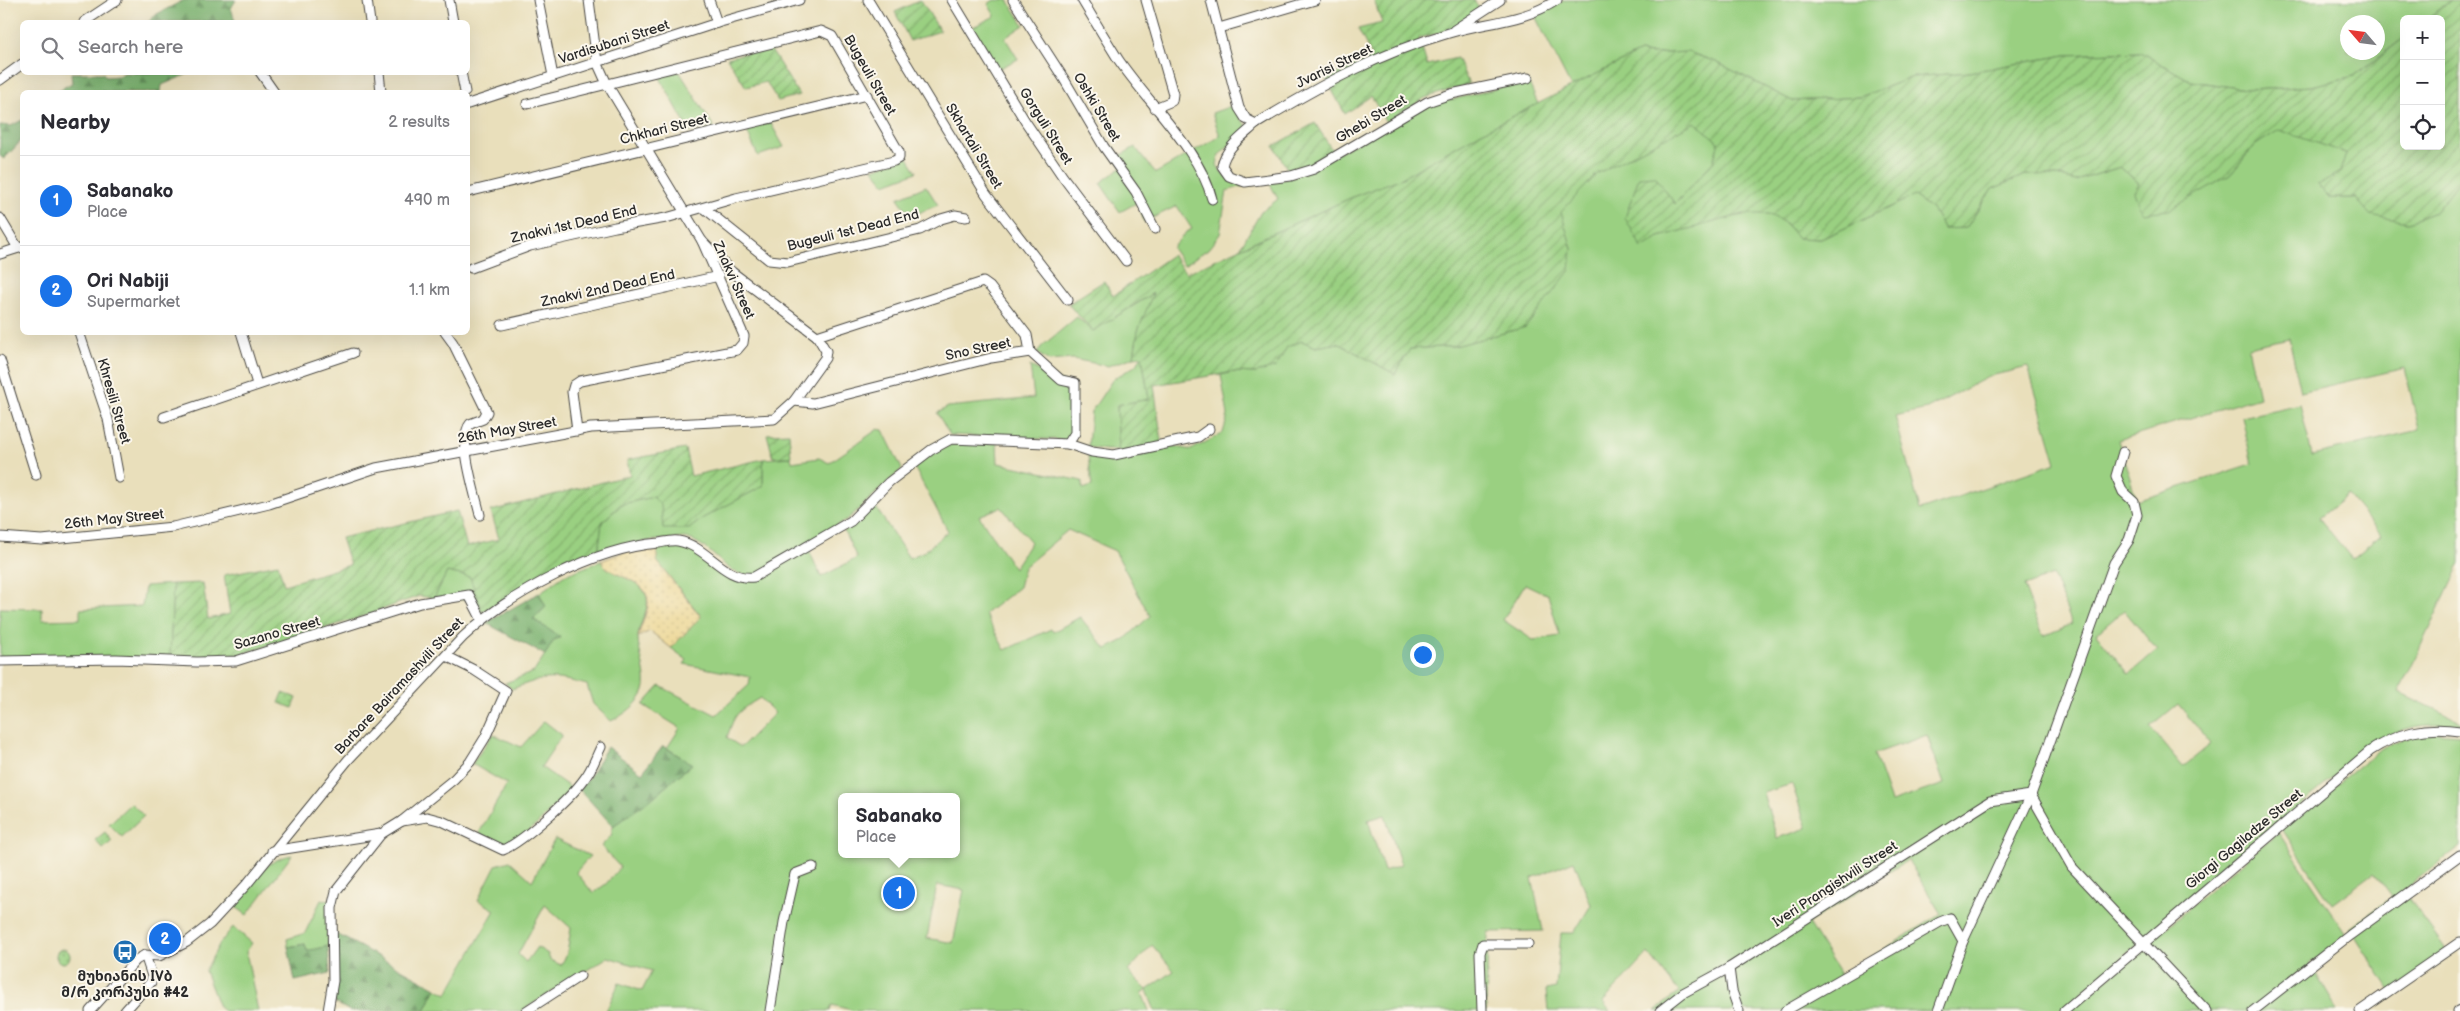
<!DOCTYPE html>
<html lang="en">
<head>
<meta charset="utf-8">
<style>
	body { margin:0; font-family:"Balsamiq Sans","Noto Sans Georgian",sans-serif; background:#f2f2f3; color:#2b2b33 }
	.controls { position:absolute; right:15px; top:15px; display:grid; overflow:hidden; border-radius:8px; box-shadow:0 5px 20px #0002 }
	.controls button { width:45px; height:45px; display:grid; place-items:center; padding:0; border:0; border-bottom:1px solid #e1e1e2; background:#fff; color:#2b2b33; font:25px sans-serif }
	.compass { position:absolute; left:2340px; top:15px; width:45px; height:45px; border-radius:50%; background:#fff; box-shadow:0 5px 20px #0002; rotate:298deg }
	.you { position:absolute; left:1422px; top:654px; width:18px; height:18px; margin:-12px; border:4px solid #fff; border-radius:50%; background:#1a73e8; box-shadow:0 0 0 8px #1a73e833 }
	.badge { display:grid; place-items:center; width:32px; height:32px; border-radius:50%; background:#1a73e8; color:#fff; font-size:16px; font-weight:700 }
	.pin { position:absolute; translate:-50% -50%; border:2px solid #fff; box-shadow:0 1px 5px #0006 }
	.popup { position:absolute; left:838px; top:793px; width:122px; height:65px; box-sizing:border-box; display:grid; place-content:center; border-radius:8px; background:#fff; filter:drop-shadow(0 1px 4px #0005); font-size:16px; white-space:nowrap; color:#7c7c81 }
	.popup b { font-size:19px; color:#2b2b33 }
	.popup::after { content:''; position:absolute; left:50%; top:100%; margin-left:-10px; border:10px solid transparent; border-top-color:#fff }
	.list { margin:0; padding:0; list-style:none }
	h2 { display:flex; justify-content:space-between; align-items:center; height:65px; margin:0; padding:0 20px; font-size:21px }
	h2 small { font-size:16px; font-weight:400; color:#7c7c81 }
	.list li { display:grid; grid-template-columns:32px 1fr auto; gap:15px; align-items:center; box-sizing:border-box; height:90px; padding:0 20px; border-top:1px solid #e1e1e2 }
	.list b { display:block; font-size:19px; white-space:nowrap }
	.list p { margin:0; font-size:16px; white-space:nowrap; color:#7c7c81 }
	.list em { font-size:16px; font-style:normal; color:#7c7c81 }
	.icon { flex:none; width:28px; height:28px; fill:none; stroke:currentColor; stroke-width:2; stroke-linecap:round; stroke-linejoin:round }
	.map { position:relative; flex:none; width:2460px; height:1011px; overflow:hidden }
	.search { position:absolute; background:#fff; box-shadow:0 5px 20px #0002; left:20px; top:20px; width:450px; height:55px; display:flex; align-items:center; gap:12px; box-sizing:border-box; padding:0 18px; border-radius:8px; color:#7c7c81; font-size:19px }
	.panel { position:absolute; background:#fff; box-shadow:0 5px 20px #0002; left:20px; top:90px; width:450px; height:245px; border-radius:8px }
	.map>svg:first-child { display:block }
</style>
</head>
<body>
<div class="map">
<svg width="2460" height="1011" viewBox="0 0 2460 1011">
	<defs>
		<pattern id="forest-firs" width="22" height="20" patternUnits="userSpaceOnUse" patternTransform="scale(1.25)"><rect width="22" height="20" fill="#7bb26f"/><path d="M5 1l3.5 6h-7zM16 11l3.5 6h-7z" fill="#65915b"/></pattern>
		<pattern id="sand-dots" width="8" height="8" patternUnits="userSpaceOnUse" patternTransform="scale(1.25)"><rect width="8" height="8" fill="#eeda9e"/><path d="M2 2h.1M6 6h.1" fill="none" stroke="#cb8" stroke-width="1.8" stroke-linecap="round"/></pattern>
		<pattern id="park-dots" width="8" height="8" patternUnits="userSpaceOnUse" patternTransform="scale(1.25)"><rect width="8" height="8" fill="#9ad081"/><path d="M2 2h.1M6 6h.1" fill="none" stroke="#7ea96a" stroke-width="1.8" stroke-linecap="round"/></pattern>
		<pattern id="garden-furrows" width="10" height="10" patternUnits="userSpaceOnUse" patternTransform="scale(1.25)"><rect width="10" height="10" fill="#9ad081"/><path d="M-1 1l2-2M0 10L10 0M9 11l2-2" fill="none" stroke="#7ea96a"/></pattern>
	</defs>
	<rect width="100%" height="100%" fill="#fbf7ec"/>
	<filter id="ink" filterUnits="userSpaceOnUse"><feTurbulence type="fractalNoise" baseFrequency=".02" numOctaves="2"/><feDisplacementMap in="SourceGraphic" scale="10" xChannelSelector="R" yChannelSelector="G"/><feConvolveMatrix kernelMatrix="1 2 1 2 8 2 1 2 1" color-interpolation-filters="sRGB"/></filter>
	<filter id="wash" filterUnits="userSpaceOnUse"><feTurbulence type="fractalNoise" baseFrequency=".0096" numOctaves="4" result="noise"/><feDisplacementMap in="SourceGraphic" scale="20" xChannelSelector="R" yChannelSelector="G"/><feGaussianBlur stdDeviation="1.12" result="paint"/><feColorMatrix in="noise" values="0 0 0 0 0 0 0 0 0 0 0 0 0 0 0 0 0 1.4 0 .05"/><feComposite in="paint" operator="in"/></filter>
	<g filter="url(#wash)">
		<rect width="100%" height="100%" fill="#e9dfbb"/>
		<g fill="#9ad081" stroke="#627e56" fill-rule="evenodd">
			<polygon points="994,0 1008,0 1024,25 1005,38 1018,59 998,69 973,27 995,16 988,4"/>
			<path d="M1565,0H2451L2428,19H2404V38L2354,76L2311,86L2252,90L2191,81L2140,52L2066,55L1970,72L1913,77L1860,97L1792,101L1716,62L1688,52L1650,54L1640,52L1571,87L1535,16ZM2348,22H2378V52H2348Z"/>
			<polygon points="679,71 714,127 690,132 659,76"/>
			<polygon points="1528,81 1538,104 1480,133 1402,178 1355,196 1240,248 1261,212 1278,199 1269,182 1290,178 1426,106"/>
			<polygon points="1234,105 1241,119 1248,127 1219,155 1217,165 1224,176 1243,186 1227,191 1220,234 1208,249 1184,265 1172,248 1186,232 1192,229 1177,206 1144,222 1138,202 1120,212 1100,183 1122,167 1116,158 1135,147 1156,173 1220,136 1212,113"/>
			<path d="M1695,121L1719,143L1713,162L1675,204L1655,177L1659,237C1683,231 1747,209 1768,214C1781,217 1790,228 1798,238L1821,239L1914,196L1932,209L1944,229L1966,228L1992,189L2025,175L2057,176L2076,181L2120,167L2139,183L2199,191L2230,175L2254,146L2279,129L2347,153L2340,172L2318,185L2331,198H2356L2408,222L2435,212L2460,180V563L2399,692L2460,721V728C2425,720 2398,728 2369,747L2060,1011H1655L1679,992L1648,953L1603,1002L1610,1011H1548L1546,990L1556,988L1561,933H1574L1591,905L1574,861L1532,878L1543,931L1488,932L1486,1011H1155L1147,990L1142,993L1149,1011H855L832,1005L830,1011H606L619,983L642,991L652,971L608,957L521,1011H425L436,988L447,994L495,910L478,900L496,865L510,861L532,881L555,839L590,856L576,872L593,893L606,884L620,867L601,846L611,836L613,826L650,800L692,764L667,748L680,728L643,705L660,686L716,715L749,685L750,677L684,664L687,660L671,648L701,616L657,561L658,546C665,546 675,543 682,545C705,551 719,575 742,581L808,548L821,577L857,558L844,531L873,503L909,558L925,551L948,531L914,467C947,439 956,443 997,443L998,463L1082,481L1083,489L1092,486L1088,456C1109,458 1152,461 1168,445L1191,450L1223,433L1228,415L1221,375L1234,372L1256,373L1287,347L1302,341L1316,347L1338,343L1395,374L1410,349L1455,346L1525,327L1572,249L1560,212L1598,173ZM2289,338L2301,392L2405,368L2419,430L2312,455L2300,404L2242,417L2252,464L2137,501L2118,440L2259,397L2248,347ZM2028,367L2056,463L1920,510L1895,416L1927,409L1990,376ZM2348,495L2381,535L2352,559L2319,518ZM1001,507L1031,542L1014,568L979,516ZM1068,530L1115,551L1150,616L1124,640L1106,649L1080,617L1053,632L1051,629L1005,650L985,614L1019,587L1024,567ZM2053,575L2072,624L2043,636L2024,586ZM1525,584L1548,595L1560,636L1533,640L1503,620ZM2124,610L2157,650L2129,674L2096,634ZM760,698L775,713L741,747L727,738C735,712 738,711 760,698ZM2178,704L2211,744L2183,767L2150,727ZM1927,735L1944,784L1891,802L1874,754ZM1792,784L1807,828L1777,838L1763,793ZM842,797H956V854H842ZM1385,815L1401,865L1384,871L1368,820ZM1908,860L1941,914L1841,976L1808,923ZM937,885L964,890L953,943L927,938ZM545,905L571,928L567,954L561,965L550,960L548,954L537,947L526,962L518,954ZM1152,945L1174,971L1147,990L1128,971Z"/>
			<polygon points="770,122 784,147 758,156 745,127"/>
			<polygon points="903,150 917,172 885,184 873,169 903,158"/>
			<polygon points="926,186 938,205 911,216 898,198"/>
			<polygon points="1154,293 1138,331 1134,357 1108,366 1073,359 1049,361 1037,353 1041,347 1077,317 1093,331"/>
			<polygon points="1142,356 1149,399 1117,405 1119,450 1106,450 1088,447 1091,412 1113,379 1135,366"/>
			<polygon points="1030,366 1069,385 1072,389 1073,431 1067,440 950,435 937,413 948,407 1034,398"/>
			<path d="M878,429L883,430L902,469L848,519L754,575C725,578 715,547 689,539C685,537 678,539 674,539C644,540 627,545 598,553L602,522L622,504L653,497L689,529L703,518L763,486V459L791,457L792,462L819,458L829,463Z"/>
			<path d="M601,561C610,577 634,575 644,591C654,606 638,622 638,638C638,652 649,678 644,691C639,704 624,715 611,721L593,704L587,685C552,676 546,676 512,689L505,683L534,672L554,640L560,638L533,619L546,607L539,593L565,575Z"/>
			<polygon points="447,572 471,577 482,612 468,600 434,598"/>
			<polygon points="173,584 170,658 0,658 0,608 42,609 42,620 80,619 80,609 142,606 145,586"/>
			<path d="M544,721L562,735L541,767L571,788C551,809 530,838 501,846L479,833L507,784L472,764L493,734L521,747Z"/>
			<polygon points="2437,733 2460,735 2460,847 2403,890 2450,955 2392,993 2350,928 2392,897 2374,873 2332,904 2282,829 2382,748 2413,736"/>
			<polygon points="131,803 144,816 122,837 109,824"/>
			<polygon points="2278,832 2347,936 2310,964 2338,1011 2257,1011 2254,1007 2248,1011 2069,1011"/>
			<path d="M292,855L247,915L233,905C252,883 263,860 292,855Z"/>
			<polygon points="321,900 330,901 328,946 307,951 305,944 288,947 287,939 305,933"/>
			<polygon points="233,927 252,943 246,952 258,1011 224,1011 219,1007 205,971 220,943"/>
		</g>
		<g fill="url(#forest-firs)" stroke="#536e4d">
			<polygon points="184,0 236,0 231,8 235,21 148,22 157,14"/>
			<polygon points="71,73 103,73 106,77 118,76 124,73 190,73 162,85 161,92 44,92 57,91 72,83"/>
			<polygon points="22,120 22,140 4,159 0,156 0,125 11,126"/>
			<polygon points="539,593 546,607 533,619 560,637 554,640 545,655 486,623"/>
			<polygon points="663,746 692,764 650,800 613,826 579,789 588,779 607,747 642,773"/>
			<polygon points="335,933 436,988 425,1011 350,1011 334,1002"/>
			<polygon points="305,944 307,951 328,946 330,973 295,981 288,947"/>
		</g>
		<path fill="url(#sand-dots)" stroke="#8c8264" d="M658,546L657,561L701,617L671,648L650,631L638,637C640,628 648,610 648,603C648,577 611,579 601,561L634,548Z"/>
		<g fill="url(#park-dots)" stroke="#627e56">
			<polygon points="283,693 297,698 293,708 279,703"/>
			<polygon points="105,832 112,841 103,849 95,840"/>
			<circle cx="63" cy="956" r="7"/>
		</g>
		<g fill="url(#garden-furrows)" stroke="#627e56">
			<polygon points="921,0 940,31 910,41 895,12"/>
			<polygon points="1374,0 1474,0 1479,9 1451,30 1419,38 1427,65 1457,58 1469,84 1425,98 1386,122 1371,96 1345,114 1326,79 1372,56 1358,29 1382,23"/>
			<polygon points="2451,0 2460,0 2460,180 2435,212 2408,222 2370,215 2356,198 2330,198 2317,185 2340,172 2346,153 2279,130 2254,146 2230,175 2169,210 2142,213 2134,192 2139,183 2120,167 2076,181 2057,176 2025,175 1992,189 1966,228 1944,229 1932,209 1914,196 1821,239 1798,238 1785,223 1768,214 1744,214 1659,237 1642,248 1625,218 1639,177 1655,176 1675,204 1713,162 1719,143 1695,122 1598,173 1561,212 1572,249 1570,270 1526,327 1455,346 1410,349 1395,374 1338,343 1316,347 1302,341 1287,347 1276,367 1256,373 1234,372 1154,385 1163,451 1119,459 1117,405 1149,399 1142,356 1134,357 1138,331 1153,293 1093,331 1068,304 1104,281 1113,296 1172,255 1186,273 1355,196 1402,178 1480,133 1640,52 1650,54 1688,52 1716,62 1792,101 1860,97 1913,77 1970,72 2066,55 2140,52 2191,81 2252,90 2311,86 2354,76 2404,38 2404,146 2441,146 2441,19 2428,19"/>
			<polygon points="769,47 799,95 778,101 766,82 746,87 727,58"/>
			<polygon points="1315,123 1334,153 1311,167 1289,172 1274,146"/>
			<polygon points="789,433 791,457 773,457 767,434"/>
			<polygon points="685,449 691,476 763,459 763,486 703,518 689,529 663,529 661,505 653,497 622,504 602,522 598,553 561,567 482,612 470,577 447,572 434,598 419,596 358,618 235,656 191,660 170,658 173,584 203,583 208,619 230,614 224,575 278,564 284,585 350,565 341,538 457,511 467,547 499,539 491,511 630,475 627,460"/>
		</g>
	</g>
	<g filter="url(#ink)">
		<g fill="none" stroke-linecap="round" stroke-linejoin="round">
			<defs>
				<g id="minor">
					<polyline points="367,0 370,22"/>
					<polyline points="449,0 453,22"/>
					<polyline points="538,0 553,76"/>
					<polyline points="709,0 717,23"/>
					<polyline points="868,0 986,194 1068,300"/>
					<polyline points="952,0 1025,121 1063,177 1126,261"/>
					<polyline points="1013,0 1064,79 1104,147 1136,192 1155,229"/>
					<path d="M1082,0C1094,20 1106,40 1118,59C1147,102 1200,150 1212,199"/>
					<polyline points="1146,0 1173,94 1172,101 1155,108"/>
					<path d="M1211,0L1239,108L1246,119L1256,124C1317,87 1379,53 1449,33C1485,22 1524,22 1557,0"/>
					<polyline points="84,22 117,0"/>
					<polyline points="1219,28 1315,0"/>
					<polyline points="1454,30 1500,0"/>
					<polyline points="260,72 274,92"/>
					<polyline points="379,72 381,92"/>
					<polyline points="461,72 465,92"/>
					<polyline points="0,80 22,64"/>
					<polyline points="468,104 717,23 799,0"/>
					<path d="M1256,124C1243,136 1225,148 1222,166L1229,176L1245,182L1291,176L1314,169L1427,102L1451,94L1528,78"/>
					<polyline points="468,192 867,95"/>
					<polyline points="704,208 769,260 788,262 920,230 941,219 955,215 966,217"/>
					<polyline points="0,218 18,248"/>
					<polyline points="0,254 22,247"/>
					<polyline points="471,268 530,246 615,227 666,218 736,198 894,161 899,158 899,152 832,36 821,31 527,104"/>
					<polyline points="502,325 719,276"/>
					<polyline points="79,332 108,419 119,478"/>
					<polyline points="241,332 257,384"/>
					<path d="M445,332L453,343L487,412L483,419L470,424C457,439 476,496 480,515"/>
					<polyline points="0,360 36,475"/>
					<polyline points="794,401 813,403 991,358 1030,352 1027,335 990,287 983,282 817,336"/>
					<polyline points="164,417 353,353"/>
					<polyline points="577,431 572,392 574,385 580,381 737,350 743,343 744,336 702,241 607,84 597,62 589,0"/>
					<polyline points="1068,444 1092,452 1114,455 1198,437 1209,429"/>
					<polyline points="0,537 42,540 173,527 269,504 376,468 591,428 774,419 794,401 825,358 826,351 817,336 732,272 702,241"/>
					<polyline points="0,661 116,659 197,662 236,661 420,603 469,595 482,620"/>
					<path d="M402,821L427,817L442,821L503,850C525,840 571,798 585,778C592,769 596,757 601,747"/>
					<polyline points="272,851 381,834"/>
					<polyline points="1729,968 1732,991 1739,1011"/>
					<path d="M90,1011L136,960L145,955L159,956L187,942L210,924L247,884L348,760L463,637C510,593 595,548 659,543C665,542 672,540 678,541C708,546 723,581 754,577L851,521L889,482L931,450L951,439L1068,444L1075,433V383L1061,380L1030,352"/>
					<polyline points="125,1011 151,982 152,976 145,955"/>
					<polyline points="328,1011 333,981 332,908 336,891 381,834 402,821 454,779 470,762 485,738 506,691 474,670 446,656"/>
					<polyline points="526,1011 580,976"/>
					<polyline points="770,1011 784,922 795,874 813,867"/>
					<polyline points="1482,1011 1480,953 1483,944 1528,944"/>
					<polyline points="1660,1011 1683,993 1729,968 1990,801 2031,795 2072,867 2207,1011"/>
					<polyline points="1785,1011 1940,922 1950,918 1963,941"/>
					<polyline points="1938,1011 1963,941 2031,795 2114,563 2129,540 2137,515 2134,502 2123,492 2116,476 2123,452"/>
					<path d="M2064,1011L2370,751C2399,732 2425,726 2460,731"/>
					<polyline points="2253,1011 2350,935 2460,855"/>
					<polyline points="2360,1011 2460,942"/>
					<polyline points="2458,1011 2460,1010"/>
				</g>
			</defs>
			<use href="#minor" stroke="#484641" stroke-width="11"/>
			<use href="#minor" stroke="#fff" stroke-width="9"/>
		</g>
	</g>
	<defs>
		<symbol id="bus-disc" viewBox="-11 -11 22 22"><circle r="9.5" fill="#1f6fb2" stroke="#fbf7ec"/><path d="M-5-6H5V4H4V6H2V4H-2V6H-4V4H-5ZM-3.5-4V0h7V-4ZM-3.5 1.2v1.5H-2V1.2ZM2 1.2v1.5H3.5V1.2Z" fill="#fff"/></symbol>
	</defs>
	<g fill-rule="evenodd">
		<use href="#bus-disc" x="111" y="938" width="28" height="28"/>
	</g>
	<g text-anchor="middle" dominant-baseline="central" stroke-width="4" stroke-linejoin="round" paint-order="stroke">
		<g font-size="14" fill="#2b2b2b" stroke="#fbf7ec">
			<text transform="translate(614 42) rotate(-18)">Vardisubani Street</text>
			<text transform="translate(1334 66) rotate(-26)">Jvarisi Street</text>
			<text transform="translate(870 75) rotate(60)">Bugeuli Street</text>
			<text transform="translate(1097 107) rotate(59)">Oshki Street</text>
			<text transform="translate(1371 119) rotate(-31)">Ghebi Street</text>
			<text transform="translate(1046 126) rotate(58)">Gorguli Street</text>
			<text transform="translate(664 129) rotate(-14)">Chkhari Street</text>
			<text transform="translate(974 146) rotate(59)">Skhartali Street</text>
			<text transform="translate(574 224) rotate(-13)">Znakvi 1st Dead End</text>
			<text transform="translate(853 230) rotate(-14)">Bugeuli 1st Dead End</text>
			<text transform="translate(734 280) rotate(66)">Znakvi Street</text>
			<text transform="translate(608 288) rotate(-12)">Znakvi 2nd Dead End</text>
			<text transform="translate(978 349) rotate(-12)">Sno Street</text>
			<text transform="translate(114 401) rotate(74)">Khresili Street</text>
			<text transform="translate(507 430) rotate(-10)">26th May Street</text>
			<text transform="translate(114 519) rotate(-6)">26th May Street</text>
			<text transform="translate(277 633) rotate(-16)">Sazano Street</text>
			<text transform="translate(399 686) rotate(-47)">Barbare Bairamashvili Street</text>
			<text transform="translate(2244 839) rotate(-40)">Giorgi Gagiladze Street</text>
			<text transform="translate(1835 884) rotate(-33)">Iveri Prangishvili Street</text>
		</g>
		<g font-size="14" font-weight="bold" fill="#2b2b2b" stroke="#fbf7ec">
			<text x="125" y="976">მუხიანის IVბ<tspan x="125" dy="16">მ/რ კორპუსი #42</tspan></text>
		</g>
	</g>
</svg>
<div class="controls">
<button>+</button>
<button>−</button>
<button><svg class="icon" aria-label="locate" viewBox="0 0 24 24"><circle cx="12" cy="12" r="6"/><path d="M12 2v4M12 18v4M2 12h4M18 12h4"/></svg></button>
</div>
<svg class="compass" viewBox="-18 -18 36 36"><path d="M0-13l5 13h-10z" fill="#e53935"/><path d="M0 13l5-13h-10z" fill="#7c7c81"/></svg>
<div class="you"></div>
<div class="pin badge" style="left:899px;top:893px">1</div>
<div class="popup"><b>Sabanako</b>Place</div>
<div class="pin badge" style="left:165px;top:939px">2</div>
<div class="search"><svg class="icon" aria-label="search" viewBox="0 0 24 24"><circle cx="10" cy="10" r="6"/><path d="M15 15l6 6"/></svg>Search here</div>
<section class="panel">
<h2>Nearby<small>2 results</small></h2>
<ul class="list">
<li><span class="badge">1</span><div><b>Sabanako</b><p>Place</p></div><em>490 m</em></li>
<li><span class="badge">2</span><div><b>Ori Nabiji</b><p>Supermarket</p></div><em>1.1 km</em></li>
</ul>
</section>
</div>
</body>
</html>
